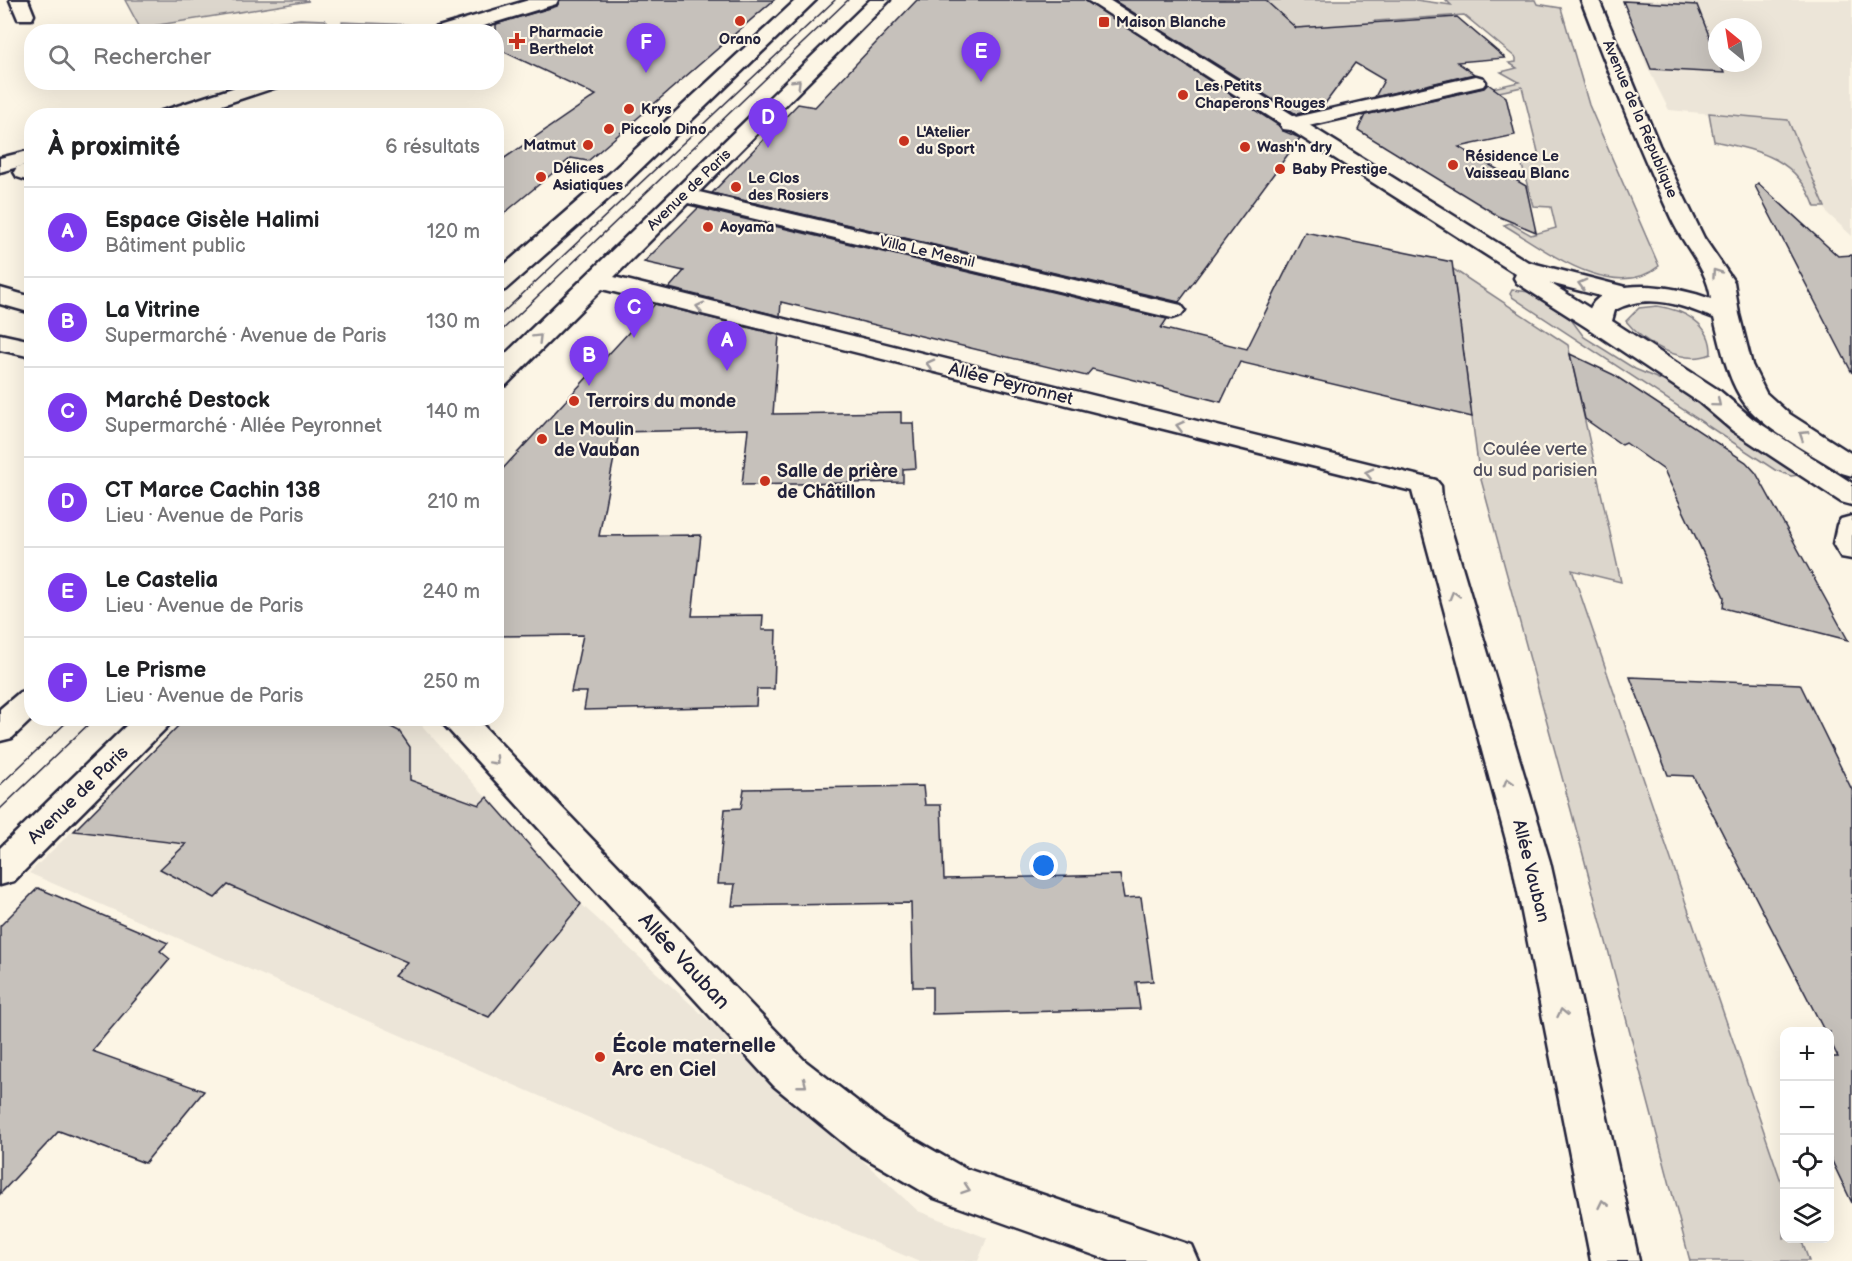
<!DOCTYPE html>
<html lang="fr">
<head>
<meta charset="utf-8">
<style>
	body { margin:0; font-family:"Balsamiq Sans",sans-serif; background:#f2f2f2; color:#202124 }
	.controls { position:absolute; right:18px; bottom:18px; display:grid; overflow:hidden; border-radius:12px; box-shadow:0 6px 24px #0002 }
	.controls button { width:54px; height:54px; display:grid; place-items:center; padding:0; border:0; border-bottom:2px solid #e0e0e0; background:#fff; color:#202124; font:30px sans-serif }
	.compass { position:absolute; left:1708px; top:18px; width:54px; height:54px; border-radius:50%; background:#fff; box-shadow:0 6px 24px #0002; rotate:330deg }
	.you { position:absolute; left:1044px; top:866px; width:21px; height:21px; margin:-15px; border:4px solid #fff; border-radius:50%; background:#1a73e8; box-shadow:0 0 0 9px #1a73e833 }
	.badge { display:grid; place-items:center; width:39px; height:39px; border-radius:50%; background:#7c3aed; color:#fff; font-size:20px; font-weight:700 }
	.pin { position:absolute; translate:-50% -50px; filter:drop-shadow(0 2px 3px #0008) }
	.pin::after { content:''; position:absolute; top:32px; width:21px; height:18px; background:inherit; clip-path:polygon(0 0,100% 0,50% 100%) }
	.list { margin:0; padding:0; list-style:none }
	h2 { display:flex; justify-content:space-between; align-items:center; height:78px; margin:0; padding:0 24px; font-size:26px }
	h2 small { font-size:20px; font-weight:400; color:#757577 }
	.list li { display:grid; grid-template-columns:39px 1fr auto; gap:18px; align-items:center; box-sizing:border-box; height:90px; padding:0 24px; border-top:2px solid #e0e0e0 }
	.list b { display:block; font-size:22px; white-space:nowrap }
	.list p { margin:0; font-size:20px; white-space:nowrap; color:#757577 }
	.list em { font-size:20px; font-style:normal; color:#757577 }
	.icon { flex:none; width:33px; height:33px; fill:none; stroke:currentColor; stroke-width:2; stroke-linecap:round; stroke-linejoin:round }
	.map { position:relative; flex:none; width:1852px; height:1261px; overflow:hidden }
	.search { position:absolute; background:#fff; box-shadow:0 6px 24px #0002; left:24px; top:24px; width:480px; height:66px; display:flex; align-items:center; gap:15px; box-sizing:border-box; padding:0 21px; border-radius:24px; color:#757577; font-size:22px }
	.panel { position:absolute; background:#fff; box-shadow:0 6px 24px #0002; left:24px; top:108px; width:480px; height:618px; border-radius:24px }
	.map>svg:first-child { display:block }
</style>
</head>
<body>
<div class="map">
<svg width="1852" height="1261" viewBox="0 0 1852 1261">
	<rect width="100%" height="100%" fill="#fcf5e5"/>
	<filter id="ink" filterUnits="userSpaceOnUse"><feTurbulence type="fractalNoise" baseFrequency=".0167" numOctaves="2"/><feDisplacementMap in="SourceGraphic" scale="12" xChannelSelector="R" yChannelSelector="G"/><feConvolveMatrix kernelMatrix="1 2 1 2 8 2 1 2 1" color-interpolation-filters="sRGB"/></filter>
	<g filter="url(#ink)">
		<g fill="#ece5d8" fill-rule="evenodd">
			<path d="M1622,0H1852V236L1827,213L1788,121L1669,110L1646,64ZM1717,27H1753V63H1717Z"/>
			<polygon points="188,719 416,719 581,904 918,1211 987,1238 978,1261 917,1261 29,873"/>
		</g>
		<g fill="#dcd6cc" stroke="#7f7c84" stroke-width="1.5">
			<polygon points="125,0 303,0 309,1 140,28"/>
			<path d="M1271,0H1416L1451,5L1446,0H1535L1537,4L1561,8L1589,105L1659,266C1613,304 1543,248 1504,225L1510,223L1531,235L1556,228L1551,207L1533,206L1520,158L1540,160L1522,87L1481,96L1475,92L1519,82L1501,72L1517,68L1509,63L1516,62V58L1464,15L1374,21L1394,37L1343,50L1247,7Z"/>
			<polygon points="300,19 325,20 331,27 325,31 262,32 256,24"/>
			<polygon points="342,22 417,25 396,31 338,31"/>
			<path d="M1709,113L1788,120L1825,207H1815C1797,158 1761,151 1714,141Z"/>
			<polygon points="1453,269 1568,345 1621,582 1572,570 1784,1190 1784,1238 1801,1239 1809,1261 1690,1261 1581,847 1479,472"/>
			<polygon points="1512,290 1530,292 1552,304 1567,314 1584,337 1635,369 1685,390 1800,475 1791,476 1775,470 1512,297 1510,294"/>
			<path d="M1657,306C1683,310 1712,323 1711,354C1683,366 1643,343 1626,321L1639,308Z"/>
		</g>
		<g fill="#c6c1bb" stroke="#22223b" stroke-width="1.5">
			<polygon points="560,0 774,0 588,161 571,158 496,220 496,164 596,95 496,48 496,24 557,6"/>
			<polygon points="917,0 1085,0 1278,125 1283,131 1300,138 1179,302 712,193 798,104 815,107"/>
			<polygon points="1113,0 1265,0 1296,28 1457,17 1505,58 1457,62 1474,74 1375,97 1384,80 1355,63 1321,109 1296,114"/>
			<polygon points="1623,1 1697,5 1717,56 1717,63 1720,63 1724,73 1651,69"/>
			<polygon points="1488,84 1506,97 1515,135 1459,147 1526,186 1536,232 1500,217 1358,130 1365,115 1484,88"/>
			<polygon points="1758,183 1838,256 1852,255 1852,373 1755,186"/>
			<polygon points="698,208 1167,319 1161,328 1247,349 1305,232 1452,262 1472,417 1240,362 1221,402 1092,369 1086,376 781,302 780,316 669,288 684,271 644,262"/>
			<polygon points="655,304 779,335 773,414 901,412 901,423 913,423 916,468 903,469 903,482 742,485 748,429 619,432 599,536 701,535 692,616 763,615 762,630 776,630 774,689 757,689 756,706 584,710 587,692 571,692 583,635 496,636 496,476"/>
			<polygon points="1570,354 1614,375 1746,462 1756,473 1848,640 1723,608 1724,597 1664,470 1626,443 1622,445 1585,419"/>
			<polygon points="1630,677 1800,684 1852,790 1852,1203 1830,1157 1830,1057 1838,1057 1830,1041 1830,1032 1825,1032 1693,776 1668,775"/>
			<polygon points="186,718 372,718 389,726 399,731 410,747 410,780 479,805 487,797 581,904 489,1017 394,976 407,962 228,885 215,898 160,869 186,844 74,831"/>
			<polygon points="923,786 925,805 941,805 944,879 1120,875 1124,898 1141,897 1153,981 1136,982 1140,1009 932,1014 932,987 913,987 911,903 732,906 735,884 718,884 725,809 741,808 744,789"/>
			<polygon points="38,888 168,943 160,951 170,959 92,1051 204,1091 145,1163 59,1131 0,1194 0,926"/>
		</g>
		<g fill="none" stroke-linecap="round" stroke-linejoin="round">
			<defs>
				<g id="minor">
					<polygon points="10,0 28,0 34,15 32,19 18,19"/>
					<polygon points="870,0 890,0 699,192 1181,305 1185,310 1181,315 1172,318 688,203 614,277 1436,480 1441,486 1442,499 1550,862 1639,1261 1591,1261 1512,862 1412,491 602,289 506,385 496,387 496,363"/>
					<polygon points="1476,76 1483,78 1486,82 1483,86 1291,130 1283,129 1280,124 1283,119 1291,118"/>
					<polygon points="25,165 32,167 32,182 17,177 14,172 17,167"/>
					<polygon points="0,288 32,297 32,313 0,304"/>
					<polygon points="0,334 32,341 32,357 0,350"/>
					<polygon points="1852,516 1852,559 1841,557 1833,544 1837,525 1841,519"/>
					<polygon points="134,718 173,718 168,726 14,881 0,885 0,848"/>
					<polygon points="438,718 476,718 804,1060 884,1122 964,1168 1191,1245 1198,1261 1111,1261 934,1198 852,1150 774,1086"/>
				</g>
				<g id="tertiary">
					<polygon points="529,0 558,0 556,4 464,32 433,32 435,28"/>
					<polygon points="1087,0 1109,0 1528,262 1637,290 1641,295 1637,300 1628,303 1550,283 1607,319 1611,324 1607,329 1598,332 1589,329 1517,283 1514,278 1516,274"/>
					<polygon points="251,82 283,82 280,86 189,116 156,116 159,112"/>
					<polygon points="32,150 32,163 0,172 0,158"/>
				</g>
				<path id="secondary" d="M1581,0H1599L1659,145L1704,238L1734,282L1739,314L1752,365L1766,393L1788,413L1852,454V476L1842,473C1813,454 1759,428 1741,398C1726,373 1721,346 1714,318C1681,305 1649,292 1615,310L1612,321L1720,391L1753,419L1852,483V505L1841,502L1733,431L1700,403L1589,329L1585,324C1587,317 1589,308 1594,302C1619,275 1681,288 1711,299C1708,269 1683,245 1671,218C1638,146 1609,73 1581,0Z"/>
				<g id="primary">
					<polygon points="796,0 816,0 625,184 505,290 496,292 496,272 609,174"/>
					<polygon points="32,688 33,718 12,738 0,741 0,709 20,692"/>
				</g>
			</defs>
			<use href="#minor" stroke="#22223b" stroke-width="5"/>
			<use href="#tertiary" stroke="#22223b" stroke-width="5"/>
			<use href="#secondary" stroke="#22223b" stroke-width="5"/>
			<use href="#primary" stroke="#22223b" stroke-width="5"/>
			<use href="#minor" fill="#fcf5e5" fill-rule="evenodd"/>
			<use href="#tertiary" fill="#fcf5e5" fill-rule="evenodd"/>
			<use href="#secondary" fill="#fcf5e5" fill-rule="evenodd"/>
			<use href="#primary" fill="#fcf5e5" fill-rule="evenodd"/>
			<g stroke="#22223b" stroke-width="1.5">
				<polyline points="496,319 835,0"/>
				<polyline points="496,336 848,0"/>
				<polyline points="0,785 71,718"/>
				<polyline points="0,809 95,718"/>
			</g>
		</g>
		<defs><path id="oneway-chevron" d="M-2-3.5L2.5 0L-2 3.5" fill="none" stroke-width="1.6" stroke-linecap="round" stroke-linejoin="round" transform="scale(1.5)"/></defs>
		<g stroke="#9a9698">
			<use href="#oneway-chevron" transform="translate(797 83) rotate(-45)"/>
			<use href="#oneway-chevron" transform="translate(1716 273) rotate(-125)"/>
			<use href="#oneway-chevron" transform="translate(1582 284) rotate(-165)"/>
			<use href="#oneway-chevron" transform="translate(700 307) rotate(-166)"/>
			<use href="#oneway-chevron" transform="translate(538 338) rotate(-45)"/>
			<use href="#oneway-chevron" transform="translate(930 364) rotate(-166)"/>
			<use href="#oneway-chevron" transform="translate(1717 403) rotate(40)"/>
			<use href="#oneway-chevron" transform="translate(1180 426) rotate(-166)"/>
			<use href="#oneway-chevron" transform="translate(1803 435) rotate(-147)"/>
			<use href="#oneway-chevron" transform="translate(1369 473) rotate(-167)"/>
			<use href="#oneway-chevron" transform="translate(1454 595) rotate(-106)"/>
			<use href="#oneway-chevron" transform="translate(495 761) rotate(47)"/>
			<use href="#oneway-chevron" transform="translate(1508 782) rotate(-106)"/>
			<use href="#oneway-chevron" transform="translate(1562 1013) rotate(-102)"/>
			<use href="#oneway-chevron" transform="translate(803 1084) rotate(38)"/>
			<use href="#oneway-chevron" transform="translate(966 1189) rotate(19)"/>
			<use href="#oneway-chevron" transform="translate(1603 1204) rotate(-102)"/>
		</g>
	</g>
	<g fill="#c8321e" stroke="#fcf5e5" stroke-width="2">
		<circle cx="740" cy="21" r="6"/>
		<rect x="1098" y="16" width="12" height="12" rx="3"/>
		<path d="M514 32h6v6h6v6h-6v6h-6v-6h-6v-6h6z"/>
		<circle cx="1183" cy="95" r="6"/>
		<circle cx="629" cy="109" r="6"/>
		<circle cx="609" cy="129" r="6"/>
		<circle cx="904" cy="141" r="6"/>
		<circle cx="588" cy="145" r="6"/>
		<circle cx="1245" cy="147" r="6"/>
		<circle cx="1453" cy="165" r="6"/>
		<circle cx="1280" cy="169" r="6"/>
		<circle cx="541" cy="177" r="6"/>
		<circle cx="736" cy="187" r="6"/>
		<circle cx="708" cy="227" r="6"/>
		<circle cx="574" cy="401" r="6"/>
		<circle cx="542" cy="439" r="6"/>
		<circle cx="765" cy="481" r="6"/>
		<circle cx="600" cy="1057" r="6"/>
	</g>
	<g text-anchor="middle" dominant-baseline="central" stroke-width="4.5" stroke-linejoin="round" paint-order="stroke">
		<g font-size="15" font-weight="bold" fill="#22223b" stroke="#fcf5e5" text-anchor="start">
			<text x="1116" y="22">Maison Blanche</text>
			<text x="529" y="32">Pharmacie<tspan x="529" dy="17">Berthelot</tspan></text>
			<text x="740" y="39" text-anchor="middle">Orano</text>
			<text x="1195" y="86">Les Petits<tspan x="1195" dy="17">Chaperons Rouges</tspan></text>
			<text x="641" y="109">Krys</text>
			<text x="621" y="129">Piccolo Dino</text>
			<text x="916" y="132">L'Atelier<tspan x="916" dy="17">du Sport</tspan></text>
			<text x="576" y="145" text-anchor="end">Matmut</text>
			<text x="1257" y="147">Wash'n dry</text>
			<text x="1465" y="156">Résidence Le<tspan x="1465" dy="17">Vaisseau Blanc</tspan></text>
			<text x="553" y="168">Délices<tspan x="553" dy="17">Asiatiques</tspan></text>
			<text x="1292" y="169">Baby Prestige</text>
			<text x="748" y="178">Le Clos<tspan x="748" dy="17">des Rosiers</tspan></text>
			<text x="720" y="227">Aoyama</text>
		</g>
		<g font-size="15" fill="#22223b" stroke="#fcf5e5">
			<text transform="translate(1640 119) rotate(67)">Avenue de la République</text>
			<text transform="translate(689 190) rotate(-44)">Avenue de Paris</text>
			<text transform="translate(927 252) rotate(13)">Villa Le Mesnil</text>
		</g>
		<g font-size="18" fill="#22223b" stroke="#fcf5e5">
			<text transform="translate(1011 384) rotate(14)">Allée Peyronnet</text>
			<text transform="translate(78 795) rotate(-44)">Avenue de Paris</text>
			<text transform="translate(1531 871) rotate(76)">Allée Vauban</text>
		</g>
		<g font-size="18" font-weight="bold" fill="#22223b" stroke="#fcf5e5" text-anchor="start">
			<text x="586" y="401">Terroirs du monde</text>
			<text x="554" y="429">Le Moulin<tspan x="554" dy="21">de Vauban</tspan></text>
			<text x="777" y="471">Salle de prière<tspan x="777" dy="21">de Châtillon</tspan></text>
		</g>
		<g font-size="18" fill="#504f5f" stroke="#fcf5e5">
			<text x="1535" y="449">Coulée verte<tspan x="1535" dy="21">du sud parisien</tspan></text>
		</g>
		<g font-size="21" fill="#22223b" stroke="#fcf5e5">
			<text transform="translate(684 961) rotate(47)">Allée Vauban</text>
		</g>
		<g font-size="21" font-weight="bold" fill="#22223b" stroke="#fcf5e5" text-anchor="start">
			<text x="612" y="1045">École maternelle<tspan x="612" dy="24">Arc en Ciel</tspan></text>
		</g>
	</g>
</svg>
<div class="controls">
<button>+</button>
<button>−</button>
<button><svg class="icon" aria-label="locate" viewBox="0 0 24 24"><circle cx="12" cy="12" r="6"/><path d="M12 2v4M12 18v4M2 12h4M18 12h4"/></svg></button>
<button><svg class="icon" aria-label="layers" viewBox="0 0 24 24"><path d="M12 4l9 5-9 5-9-5zM3 14l9 5 9-5"/></svg></button>
</div>
<svg class="compass" viewBox="-18 -18 36 36"><path d="M0-13l5 13h-10z" fill="#e53935"/><path d="M0 13l5-13h-10z" fill="#757577"/></svg>
<div class="you"></div>
<div class="pin badge" style="left:727px;top:371px">A</div>
<div class="pin badge" style="left:589px;top:386px">B</div>
<div class="pin badge" style="left:634px;top:338px">C</div>
<div class="pin badge" style="left:768px;top:148px">D</div>
<div class="pin badge" style="left:981px;top:82px">E</div>
<div class="pin badge" style="left:646px;top:73px">F</div>
<div class="search"><svg class="icon" aria-label="search" viewBox="0 0 24 24"><circle cx="10" cy="10" r="6"/><path d="M15 15l6 6"/></svg>Rechercher</div>
<section class="panel">
<h2>À proximité<small>6 résultats</small></h2>
<ul class="list">
<li><span class="badge">A</span><div><b>Espace Gisèle Halimi</b><p>Bâtiment public</p></div><em>120 m</em></li>
<li><span class="badge">B</span><div><b>La Vitrine</b><p>Supermarché · Avenue de Paris</p></div><em>130 m</em></li>
<li><span class="badge">C</span><div><b>Marché Destock</b><p>Supermarché · Allée Peyronnet</p></div><em>140 m</em></li>
<li><span class="badge">D</span><div><b>CT Marce Cachin 138</b><p>Lieu · Avenue de Paris</p></div><em>210 m</em></li>
<li><span class="badge">E</span><div><b>Le Castelia</b><p>Lieu · Avenue de Paris</p></div><em>240 m</em></li>
<li><span class="badge">F</span><div><b>Le Prisme</b><p>Lieu · Avenue de Paris</p></div><em>250 m</em></li>
</ul>
</section>
</div>
</body>
</html>
